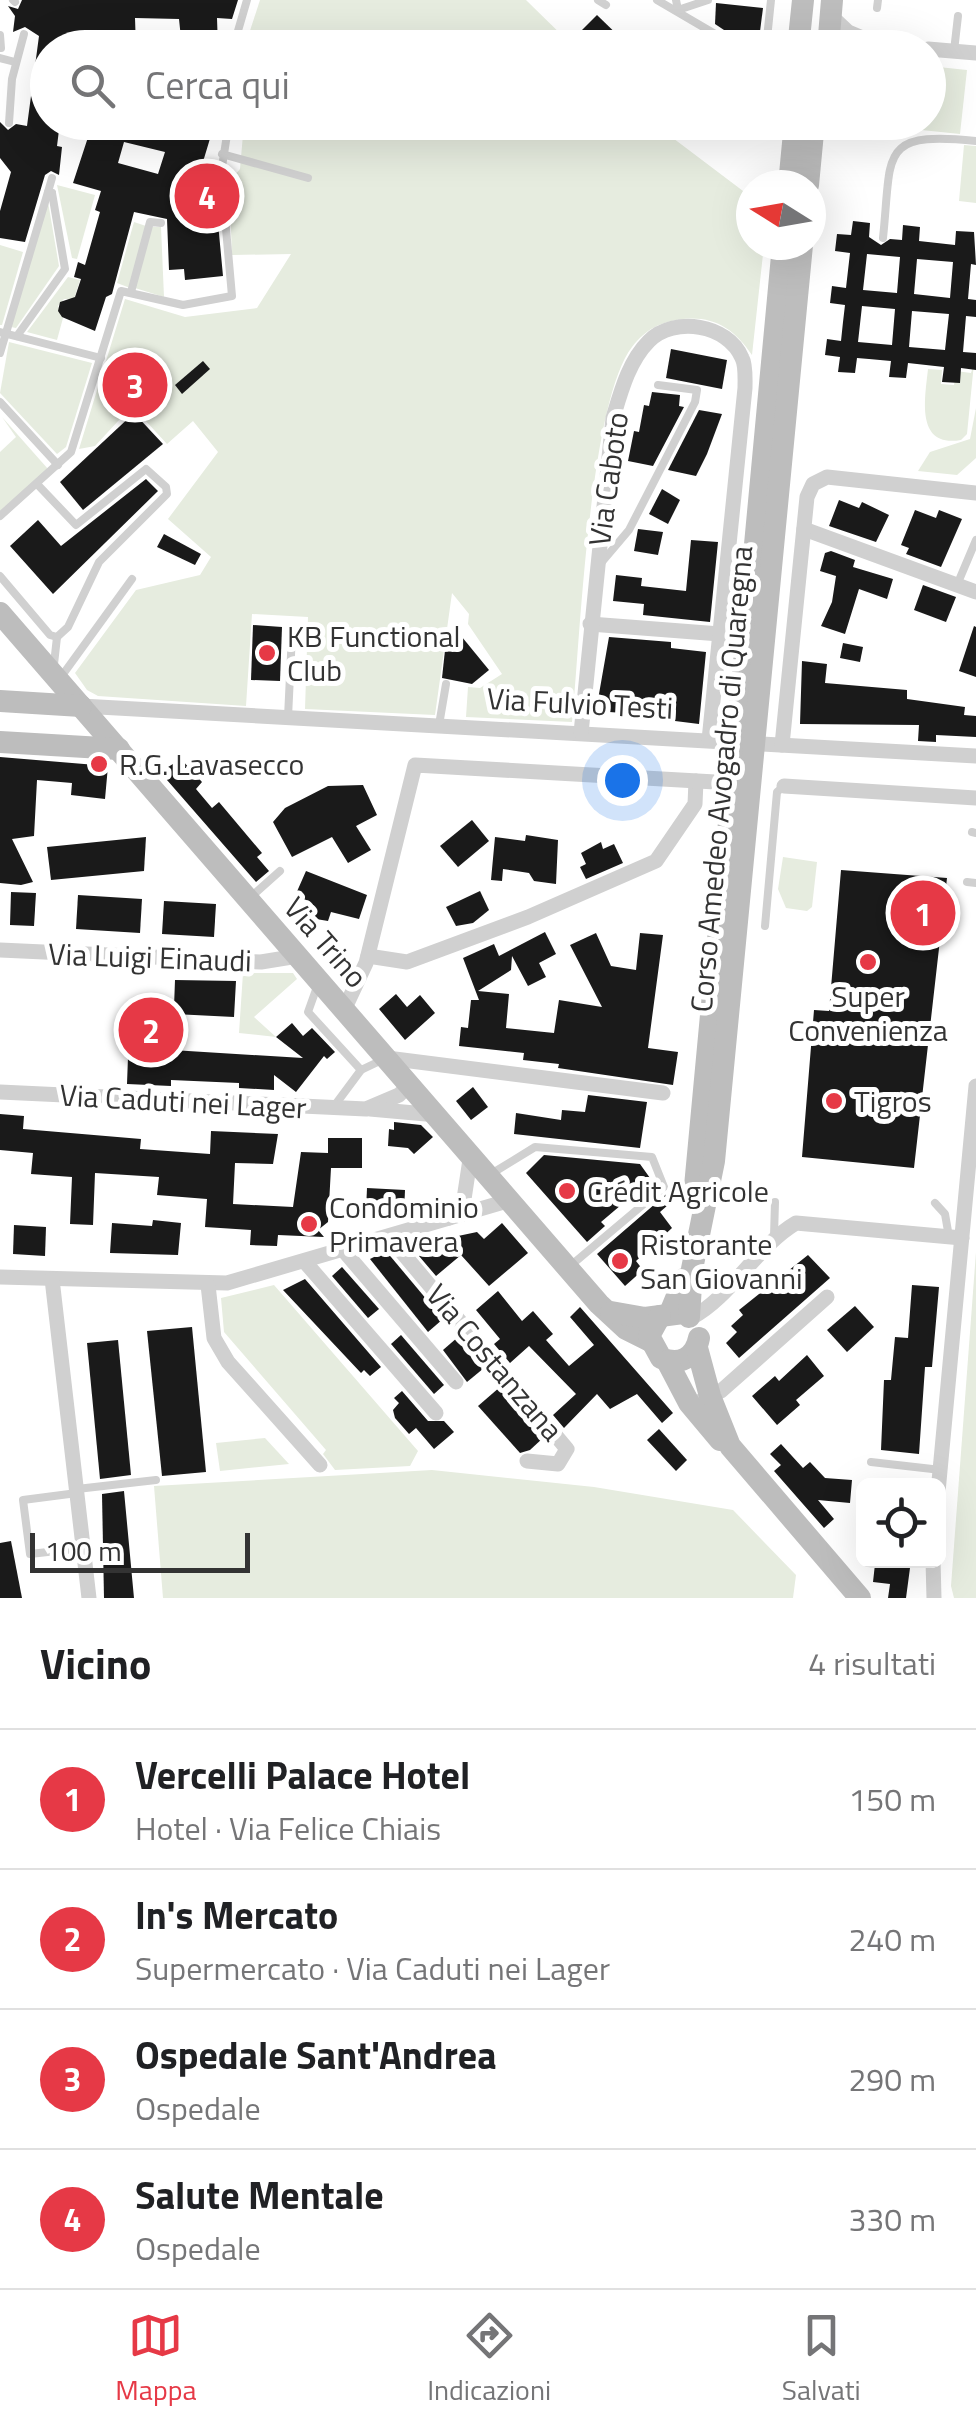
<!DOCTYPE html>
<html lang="it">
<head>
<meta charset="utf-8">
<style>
	body { margin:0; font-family:"Titillium Web",sans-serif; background:#f6f6f6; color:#202124 }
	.controls { position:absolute; right:30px; bottom:30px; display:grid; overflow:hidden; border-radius:15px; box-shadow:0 10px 40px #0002 }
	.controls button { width:90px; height:90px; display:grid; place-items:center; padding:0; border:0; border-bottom:2px solid #e0e0e0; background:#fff; color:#202124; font:50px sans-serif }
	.compass { position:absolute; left:736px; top:170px; width:90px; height:90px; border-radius:50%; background:#fff; box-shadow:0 10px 40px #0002; rotate:281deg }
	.scale { position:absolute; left:30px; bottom:25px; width:220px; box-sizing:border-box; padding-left:10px; border:5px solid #333; border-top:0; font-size:28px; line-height:35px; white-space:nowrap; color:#333; -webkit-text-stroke:8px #fff; paint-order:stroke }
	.you { position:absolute; left:622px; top:780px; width:35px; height:35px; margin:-25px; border:8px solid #fff; border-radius:50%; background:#1a73e8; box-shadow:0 0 0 15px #1a73e833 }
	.badge { display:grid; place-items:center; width:65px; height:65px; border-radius:50%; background:#e63946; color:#fff; font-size:32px; font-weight:700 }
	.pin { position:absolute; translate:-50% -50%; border:5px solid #fff; box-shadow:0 2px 10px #0006 }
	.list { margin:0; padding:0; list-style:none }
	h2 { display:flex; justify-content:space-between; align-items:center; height:130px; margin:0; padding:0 40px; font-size:42px }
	h2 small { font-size:32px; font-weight:400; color:#757577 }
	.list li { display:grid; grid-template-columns:65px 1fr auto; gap:30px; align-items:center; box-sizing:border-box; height:140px; padding:0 40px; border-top:2px solid #e0e0e0 }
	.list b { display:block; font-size:38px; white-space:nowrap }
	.list p { margin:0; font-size:32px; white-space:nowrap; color:#757577 }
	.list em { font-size:32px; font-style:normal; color:#757577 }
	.icon { flex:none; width:55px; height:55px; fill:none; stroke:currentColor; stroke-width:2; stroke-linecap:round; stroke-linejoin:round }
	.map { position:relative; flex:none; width:976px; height:1598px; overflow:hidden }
	.search { position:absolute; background:#fff; box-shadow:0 10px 40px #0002; left:30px; right:30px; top:30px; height:110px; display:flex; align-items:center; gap:25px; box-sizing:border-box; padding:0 35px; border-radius:55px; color:#757577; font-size:38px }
	.sheet { height:690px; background:#fff }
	nav { display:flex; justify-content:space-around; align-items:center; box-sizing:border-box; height:140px; border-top:2px solid #e0e0e0; background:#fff; font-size:28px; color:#757577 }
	nav a { display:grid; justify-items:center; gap:5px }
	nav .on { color:#e63946 }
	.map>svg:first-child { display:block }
</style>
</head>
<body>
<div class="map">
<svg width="976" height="1598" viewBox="0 0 976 1598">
	<rect width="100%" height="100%" fill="#fff"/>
	<g fill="#e6ecdf">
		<polygon points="260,0 526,0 574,47 262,47 246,43"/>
		<polygon points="929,66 967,70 960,134 902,128 903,123 928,122"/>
		<path d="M244,123H653L751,197V245H764L752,355C734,329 715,316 683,319C660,322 646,329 632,347C589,403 580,642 572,722L466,717L468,687L480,688L502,674L468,624L469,614L452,593L435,715L305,709L308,617L252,614L246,706L98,696L87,690L75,673L136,590L200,575L211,557L168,519L218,452L193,421L167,444L132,406L95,446L79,449L125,299L185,317L257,308L291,254L232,255L229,182L240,169Z"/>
		<polygon points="964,145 976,146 976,203 959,201"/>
		<polygon points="57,185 95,195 77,259 72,258"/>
		<polygon points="48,202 59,266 16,328 11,327"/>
		<polygon points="134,222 146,226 130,288 117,283"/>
		<polygon points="151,227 161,227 164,297 135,288"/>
		<polygon points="0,245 23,252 2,325 0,325"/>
		<polygon points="68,277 80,280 74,299 64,299 58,306 63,318 57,340 27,332"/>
		<polygon points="9,342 92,363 66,447 57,454 0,393"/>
		<path d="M974,363L967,434L961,440C915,448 925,398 928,369L942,370L941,384L954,385L956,371L971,373Z"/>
		<polygon points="976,408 976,458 957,475 918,471 930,452 970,439"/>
		<polygon points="2,417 48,469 0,511 0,452 16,437"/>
		<polygon points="783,857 817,862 812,907 807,911 786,908 778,889"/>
		<polygon points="243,973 293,973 297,979 254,1017 276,1037 239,1033"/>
		<polygon points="976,1252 976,1598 954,1598 951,1586"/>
		<polygon points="274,1285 418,1451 410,1466 335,1470 323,1454 326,1450 224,1332 221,1298"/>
		<polygon points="265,1438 289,1464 220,1471 216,1443"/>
		<polygon points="432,1470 594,1487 733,1510 796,1575 793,1598 163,1598 154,1486"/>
	</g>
	<g fill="#1a1a1a" fill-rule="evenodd">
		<polygon points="22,0 238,0 232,19 217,18 218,48 182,48 179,19 135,18 136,48 48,48 48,122 60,122 57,146 62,147 59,175 51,171 45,175 25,242 0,238 0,211 11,172 0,158 0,122 8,130 16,124 27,126 39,36 25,27 13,32 15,16 8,6 18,9"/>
		<polygon points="716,3 763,8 759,39 736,38 715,24"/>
		<polygon points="597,15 631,48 592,48 578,34"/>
		<path d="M93,122H215L196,185L215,191L223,276L185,280L184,269L169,270L167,219L134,212L112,294L106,297L95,331L62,317L58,311L60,302L75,297L81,279L74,277L78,262L85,265L100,212L95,210L101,191L73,183ZM124,142L165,152L158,174L118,163Z"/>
		<path d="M853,221L870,223L869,237L881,245L890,239L902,240L903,225L920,227L919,241L955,245L956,231L974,232L976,265L971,264L968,299L976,300V317L966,316L963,352L976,353V370L961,368L960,383L942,382L944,367L908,363L906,378L889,377L891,361L869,359L857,358L855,373L838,372L840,357L825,355L827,339L841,341L843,322L845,305L830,303L832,286L846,288L850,253L835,251L837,234L851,235ZM867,254L900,257L897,293L863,290ZM917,259L953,262L950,298L914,294ZM862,306L895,309L892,345L858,342ZM912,311L949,314L945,350L909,347Z"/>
		<polygon points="671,349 727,360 722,389 666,378"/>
		<polygon points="203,361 210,369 182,394 175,385"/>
		<polygon points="652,392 680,395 679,406 684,407 653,466 628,461 634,431 639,432 644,405 649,406"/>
		<polygon points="699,410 722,414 707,454 696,476 668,470"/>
		<polygon points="134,413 163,444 83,510 60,482"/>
		<polygon points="146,479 158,491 53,594 10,546 38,520 61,546"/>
		<polygon points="662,489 680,500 668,524 649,514"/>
		<polygon points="839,500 859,508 862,502 889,515 876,542 829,526"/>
		<polygon points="915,510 936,518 939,510 962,519 941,567 906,554 909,548 901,545"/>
		<polygon points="638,529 663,532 658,555 634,551"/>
		<polygon points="164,534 201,554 195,565 157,547"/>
		<polygon points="691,540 718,542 710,622 643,615 644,604 613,601 616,575 642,578 641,586 686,591"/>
		<polygon points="831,551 855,560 853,567 893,579 887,599 859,589 845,634 821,626 832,602 836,576 820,571 825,553"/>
		<polygon points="923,585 956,597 946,622 914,610"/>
		<polygon points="253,625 282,627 280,681 251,680"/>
		<polygon points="974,626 976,627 976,677 959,671"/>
		<polygon points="452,636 462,637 489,670 472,684 442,678 446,641"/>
		<polygon points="609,637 671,642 671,648 706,652 699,724 675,721 676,710 624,705 623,713 596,711"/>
		<polygon points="843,643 863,647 860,662 840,658"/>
		<polygon points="802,661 827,664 825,683 907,690 907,699 965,707 964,715 976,716 976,737 936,735 936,742 918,741 919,725 800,724"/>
		<polygon points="0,757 108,766 105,799 71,795 72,783 37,780 34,836 12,839 33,882 21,885 0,883"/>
		<polygon points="181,759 202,782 196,789 212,808 219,802 262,853 257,857 269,871 256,882 160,772"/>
		<polygon points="363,785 377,815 356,826 371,850 348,863 332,837 292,857 273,822 285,808 328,786"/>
		<polygon points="472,820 489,841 458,867 440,846"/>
		<polygon points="526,835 558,840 556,884 534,881 529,873 503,869 502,881 491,880 495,837 525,841"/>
		<polygon points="146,837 144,871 51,880 47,847"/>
		<polygon points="601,842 603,849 614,844 623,863 586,879 580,867 586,864 581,853"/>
		<polygon points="841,870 947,878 914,1168 802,1157 814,1010 829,1011"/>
		<polygon points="306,871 367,895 359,919 331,912 328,921 304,917 309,901 295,896"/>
		<polygon points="480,891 489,910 473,923 456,926 446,907"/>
		<polygon points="11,892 36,893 34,926 10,925"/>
		<polygon points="78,895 142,899 140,933 76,929"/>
		<polygon points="164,901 216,904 214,937 162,934"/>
		<polygon points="545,932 556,954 539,963 546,977 528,986 512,956 511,970 478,991 509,994 506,1028 554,1033 559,1000 602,1007 570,945 596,933 611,966 636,970 640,933 663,935 648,1048 678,1052 673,1085 558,1068 559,1064 523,1060 524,1053 459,1046 461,1027 468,1028 471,1000 479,1000 463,958 494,944 499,956"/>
		<polygon points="175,980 236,981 234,1017 174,1014 172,1050 303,1058 276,1037 292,1023 303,1036 312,1028 335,1052 327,1059 324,1056 296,1092 274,1075 274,1090 239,1088 239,1083 171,1080 171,1086 127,1084 130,1005 174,1007"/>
		<polygon points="396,994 407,1007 420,995 435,1013 405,1040 379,1009"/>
		<polygon points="473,1087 488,1107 471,1120 456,1101"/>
		<polygon points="588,1095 647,1102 640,1148 514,1134 516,1113 561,1120 562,1110 585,1112"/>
		<polygon points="0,1114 24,1116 23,1129 141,1139 140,1149 210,1154 211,1131 278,1134 273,1164 235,1163 233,1204 293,1207 301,1152 328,1153 328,1138 362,1138 362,1168 331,1168 328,1222 318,1230 324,1237 278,1235 277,1246 250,1245 251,1230 205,1227 207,1199 157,1195 159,1177 95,1173 93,1225 70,1224 72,1177 31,1174 33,1153 0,1150"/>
		<polygon points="394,1122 421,1125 433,1137 414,1154 408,1148 388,1146 389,1129 394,1130"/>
		<polygon points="544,1155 640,1164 655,1185 638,1199 634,1194 601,1222 605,1226 587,1242 526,1173"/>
		<polygon points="367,1188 405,1190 404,1213 366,1211"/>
		<polygon points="670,1191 676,1198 660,1212 672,1228 636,1261 643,1270 625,1286 597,1254"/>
		<polygon points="153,1220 181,1223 178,1255 110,1253 112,1223 152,1226"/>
		<polygon points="502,1223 528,1253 489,1286 461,1255 436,1276 419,1256 439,1240 477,1232 484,1239"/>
		<polygon points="14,1225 46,1227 45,1256 13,1254"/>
		<polygon points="386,1251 443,1319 428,1332 370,1259"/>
		<polygon points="808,1255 830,1278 739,1358 726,1343 737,1332 731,1326 743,1315 739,1310"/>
		<polygon points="342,1267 379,1309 368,1318 332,1276"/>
		<polygon points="305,1279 381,1367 370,1376 364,1370 361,1373 283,1290"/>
		<polygon points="912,1285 939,1287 932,1367 925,1367 919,1454 881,1450 884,1380 891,1380 895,1337 908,1338"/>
		<polygon points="498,1291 522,1321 533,1311 553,1334 546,1340 569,1366 594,1345 570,1317 580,1307 673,1413 662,1423 637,1394 610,1409 597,1394 564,1428 553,1415 576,1394 529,1346 510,1363 494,1344 500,1339 476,1310"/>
		<polygon points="855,1306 874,1327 847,1352 827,1330"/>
		<polygon points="192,1327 206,1472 162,1476 147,1331"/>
		<polygon points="401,1335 444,1385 434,1394 391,1344"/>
		<polygon points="458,1337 484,1368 467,1382 443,1350"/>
		<polygon points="118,1340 131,1475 100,1479 87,1343"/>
		<polygon points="807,1355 824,1376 796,1400 800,1405 777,1425 752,1396 775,1376 779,1381"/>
		<polygon points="500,1387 543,1438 530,1450 520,1453 478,1406"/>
		<polygon points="402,1391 428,1421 444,1421 454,1432 434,1449 416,1428 409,1434 395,1418 393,1410 399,1403 394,1398"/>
		<polygon points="659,1429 687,1460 676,1471 647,1440"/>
		<polygon points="781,1444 803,1468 810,1462 825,1478 852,1480 850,1503 818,1500 834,1519 824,1528 774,1471 781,1465 770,1454"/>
		<polygon points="124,1491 134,1598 104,1598 102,1494"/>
		<polygon points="11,1541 22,1598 0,1598 0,1543"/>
		<polygon points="875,1564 910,1568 906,1598 888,1598 890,1584 873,1582"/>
	</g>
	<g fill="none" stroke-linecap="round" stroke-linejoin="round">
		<g stroke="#d0d0d0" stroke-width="8">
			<polyline points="13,0 15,2"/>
			<polyline points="598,0 606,5"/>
			<polyline points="657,0 739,48"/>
			<polyline points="676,0 678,10 708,0"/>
			<polyline points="877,8 878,0"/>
			<polyline points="0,35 1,48"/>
			<polyline points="233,48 247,0"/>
			<polyline points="766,48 771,0"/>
			<polyline points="954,51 958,16"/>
			<polyline points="0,58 15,62"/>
			<polyline points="9,123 12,79 24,34"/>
			<polyline points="222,154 308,178"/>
			<polyline points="48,192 52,178"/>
			<path d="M883,238C892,153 878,131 976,141"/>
			<polyline points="131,292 150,222 161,223"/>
			<polyline points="0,332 101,358"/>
			<polyline points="17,336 65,269 52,193"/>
			<polyline points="0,353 48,192 52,193"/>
			<polyline points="0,402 58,465"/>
			<polyline points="0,516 71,452 121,291 183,305 232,296 221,173 229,122"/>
			<polyline points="601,563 629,530 695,402 697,390 658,385"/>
			<polyline points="0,576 50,635 57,637 68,627 99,562 167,494 166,487 146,469 76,525 37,484"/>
			<polyline points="957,585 976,540"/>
			<polyline points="54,664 57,637"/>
			<polyline points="61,677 132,579"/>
			<polyline points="288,717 292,634"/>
			<polyline points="439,725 446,684"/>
			<polyline points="972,832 976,833"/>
			<polyline points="967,882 976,883"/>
			<polyline points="252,896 280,871"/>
			<polyline points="765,926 777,792 784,786"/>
			<polyline points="318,984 308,1012 361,1070 382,1060"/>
			<polyline points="335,1105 361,1070"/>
			<polyline points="491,1174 535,1147 652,1157 664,1187 569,1267"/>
			<polyline points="935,1203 945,1214 949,1237"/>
			<polyline points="774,1236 775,1202"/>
			<polyline points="871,1462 941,1470"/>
			<polyline points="77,1489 156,1480"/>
			<polyline points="77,1493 23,1500 30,1554 83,1548"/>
		</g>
		<g stroke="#d0d0d0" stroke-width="15">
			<polyline points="830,15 848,32 879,45"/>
			<polyline points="873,46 908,48"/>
			<polyline points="928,49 976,53"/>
			<polyline points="804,529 976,592"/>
			<polyline points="590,624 720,634"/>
			<polyline points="81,706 976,756"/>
			<path d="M581,733L613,418C621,391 629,361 649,341C674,316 728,324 742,358C746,365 745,380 745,388L709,740"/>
			<polyline points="782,745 807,497 813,484 827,477 976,493"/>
			<polyline points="784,786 976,798"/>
			<polyline points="0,950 261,962 298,956"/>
			<polyline points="368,956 407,962 528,917 656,861 695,804 696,781"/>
			<polyline points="344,1010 366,963 415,765 733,783"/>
			<polyline points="387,1058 663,1093"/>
			<polyline points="0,1092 366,1109 399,1095 410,1084"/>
			<polyline points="370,1109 437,1115"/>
			<polyline points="449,1218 464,1199 471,1153"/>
			<polyline points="390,1238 567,1449 558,1464 527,1461"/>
			<polyline points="344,1251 456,1382"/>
			<polyline points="305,1262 436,1413"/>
			<polyline points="0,1277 227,1283 511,1200"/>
			<polyline points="52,1279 89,1598"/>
			<polyline points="208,1285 214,1338 228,1362 320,1465"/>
			<path d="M691,1318C730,1298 757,1246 796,1223L962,1238"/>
			<polyline points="703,1399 721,1391 827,1297"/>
			<polyline points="938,1492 976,1086"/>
			<polyline points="933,1560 934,1598"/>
		</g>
		<g stroke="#bdbdbd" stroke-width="22">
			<polyline points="798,48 803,0"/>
			<polyline points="828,48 832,0"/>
			<polyline points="789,185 795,122"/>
			<polyline points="808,185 814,122"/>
			<polyline points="0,613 599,1304 626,1329 650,1341"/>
			<polyline points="0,701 81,706"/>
			<polyline points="0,742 119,749"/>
			<polyline points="694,1197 783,245"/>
			<polyline points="611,1312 645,1318 683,1313"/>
			<polyline points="670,1313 684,1279"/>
			<path d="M660,1316L649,1336L661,1358C679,1366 695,1358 699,1338"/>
			<polyline points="689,1317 692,1269 714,1161 802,245"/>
			<polyline points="697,1348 710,1396 730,1446 860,1598"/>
			<polyline points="667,1361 689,1403 720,1440"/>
		</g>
	</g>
	<g fill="#e63946" stroke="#fff" stroke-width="4">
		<circle cx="267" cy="653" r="10"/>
		<circle cx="99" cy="764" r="10"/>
		<circle cx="868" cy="962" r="10"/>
		<circle cx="834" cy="1101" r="10"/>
		<circle cx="567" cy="1191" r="10"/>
		<circle cx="309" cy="1224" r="10"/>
		<circle cx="620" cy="1261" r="10"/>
	</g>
	<g text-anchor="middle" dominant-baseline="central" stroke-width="10" stroke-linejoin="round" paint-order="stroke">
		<g font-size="30" fill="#333" stroke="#fff">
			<text transform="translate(608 479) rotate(-82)">Via Caboto</text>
			<text transform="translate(580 703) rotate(3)">Via Fulvio Testi</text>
			<text transform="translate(721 779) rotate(-85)">Corso Amedeo Avogadro di Quaregna</text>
			<text transform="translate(326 942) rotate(49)">Via Trino</text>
			<text transform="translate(150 957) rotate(2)">Via Luigi Einaudi</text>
			<text transform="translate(183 1101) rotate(3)">Via Caduti nei Lager</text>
			<text transform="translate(495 1362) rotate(50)">Via Costanzana</text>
		</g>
		<g font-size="30" fill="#333" stroke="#fff" text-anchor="start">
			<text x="287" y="636">KB Functional<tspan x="287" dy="34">Club</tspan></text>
			<text x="119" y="764">R.G. Lavasecco</text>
			<text x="868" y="996" text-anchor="middle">Super<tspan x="868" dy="34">Convenienza</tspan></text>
			<text x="854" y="1101">Tigros</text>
			<text x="587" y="1191">Crédit Agricole</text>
			<text x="329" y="1207">Condominio<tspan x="329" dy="34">Primavera</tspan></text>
			<text x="640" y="1244">Ristorante<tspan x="640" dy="34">San Giovanni</tspan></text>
		</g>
	</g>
</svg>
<div class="controls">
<button><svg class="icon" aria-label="locate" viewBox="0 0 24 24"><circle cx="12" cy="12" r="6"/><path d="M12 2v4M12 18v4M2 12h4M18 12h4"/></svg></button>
</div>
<svg class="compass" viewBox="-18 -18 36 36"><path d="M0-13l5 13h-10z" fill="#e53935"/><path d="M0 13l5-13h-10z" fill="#757577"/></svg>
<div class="scale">100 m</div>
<div class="you"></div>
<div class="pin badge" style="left:923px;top:913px">1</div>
<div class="pin badge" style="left:151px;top:1030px">2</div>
<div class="pin badge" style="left:135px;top:385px">3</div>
<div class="pin badge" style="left:207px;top:196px">4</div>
<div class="search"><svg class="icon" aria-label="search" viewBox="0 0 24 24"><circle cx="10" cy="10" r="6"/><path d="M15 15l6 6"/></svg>Cerca qui</div>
</div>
<section class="sheet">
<h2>Vicino<small>4 risultati</small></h2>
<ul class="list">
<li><span class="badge">1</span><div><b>Vercelli Palace Hotel</b><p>Hotel · Via Felice Chiais</p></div><em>150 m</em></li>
<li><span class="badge">2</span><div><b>In's Mercato</b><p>Supermercato · Via Caduti nei Lager</p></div><em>240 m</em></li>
<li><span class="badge">3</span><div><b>Ospedale Sant'Andrea</b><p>Ospedale</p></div><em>290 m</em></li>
<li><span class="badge">4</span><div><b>Salute Mentale</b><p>Ospedale</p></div><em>330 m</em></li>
</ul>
</section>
<nav>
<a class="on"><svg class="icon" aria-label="map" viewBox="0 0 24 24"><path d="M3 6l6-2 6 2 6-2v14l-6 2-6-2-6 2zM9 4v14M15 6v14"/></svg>Mappa</a>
<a><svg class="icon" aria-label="directions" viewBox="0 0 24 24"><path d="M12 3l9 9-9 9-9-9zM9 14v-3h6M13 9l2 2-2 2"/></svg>Indicazioni</a>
<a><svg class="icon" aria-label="saved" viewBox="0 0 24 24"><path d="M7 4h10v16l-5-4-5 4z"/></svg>Salvati</a>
</nav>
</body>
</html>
